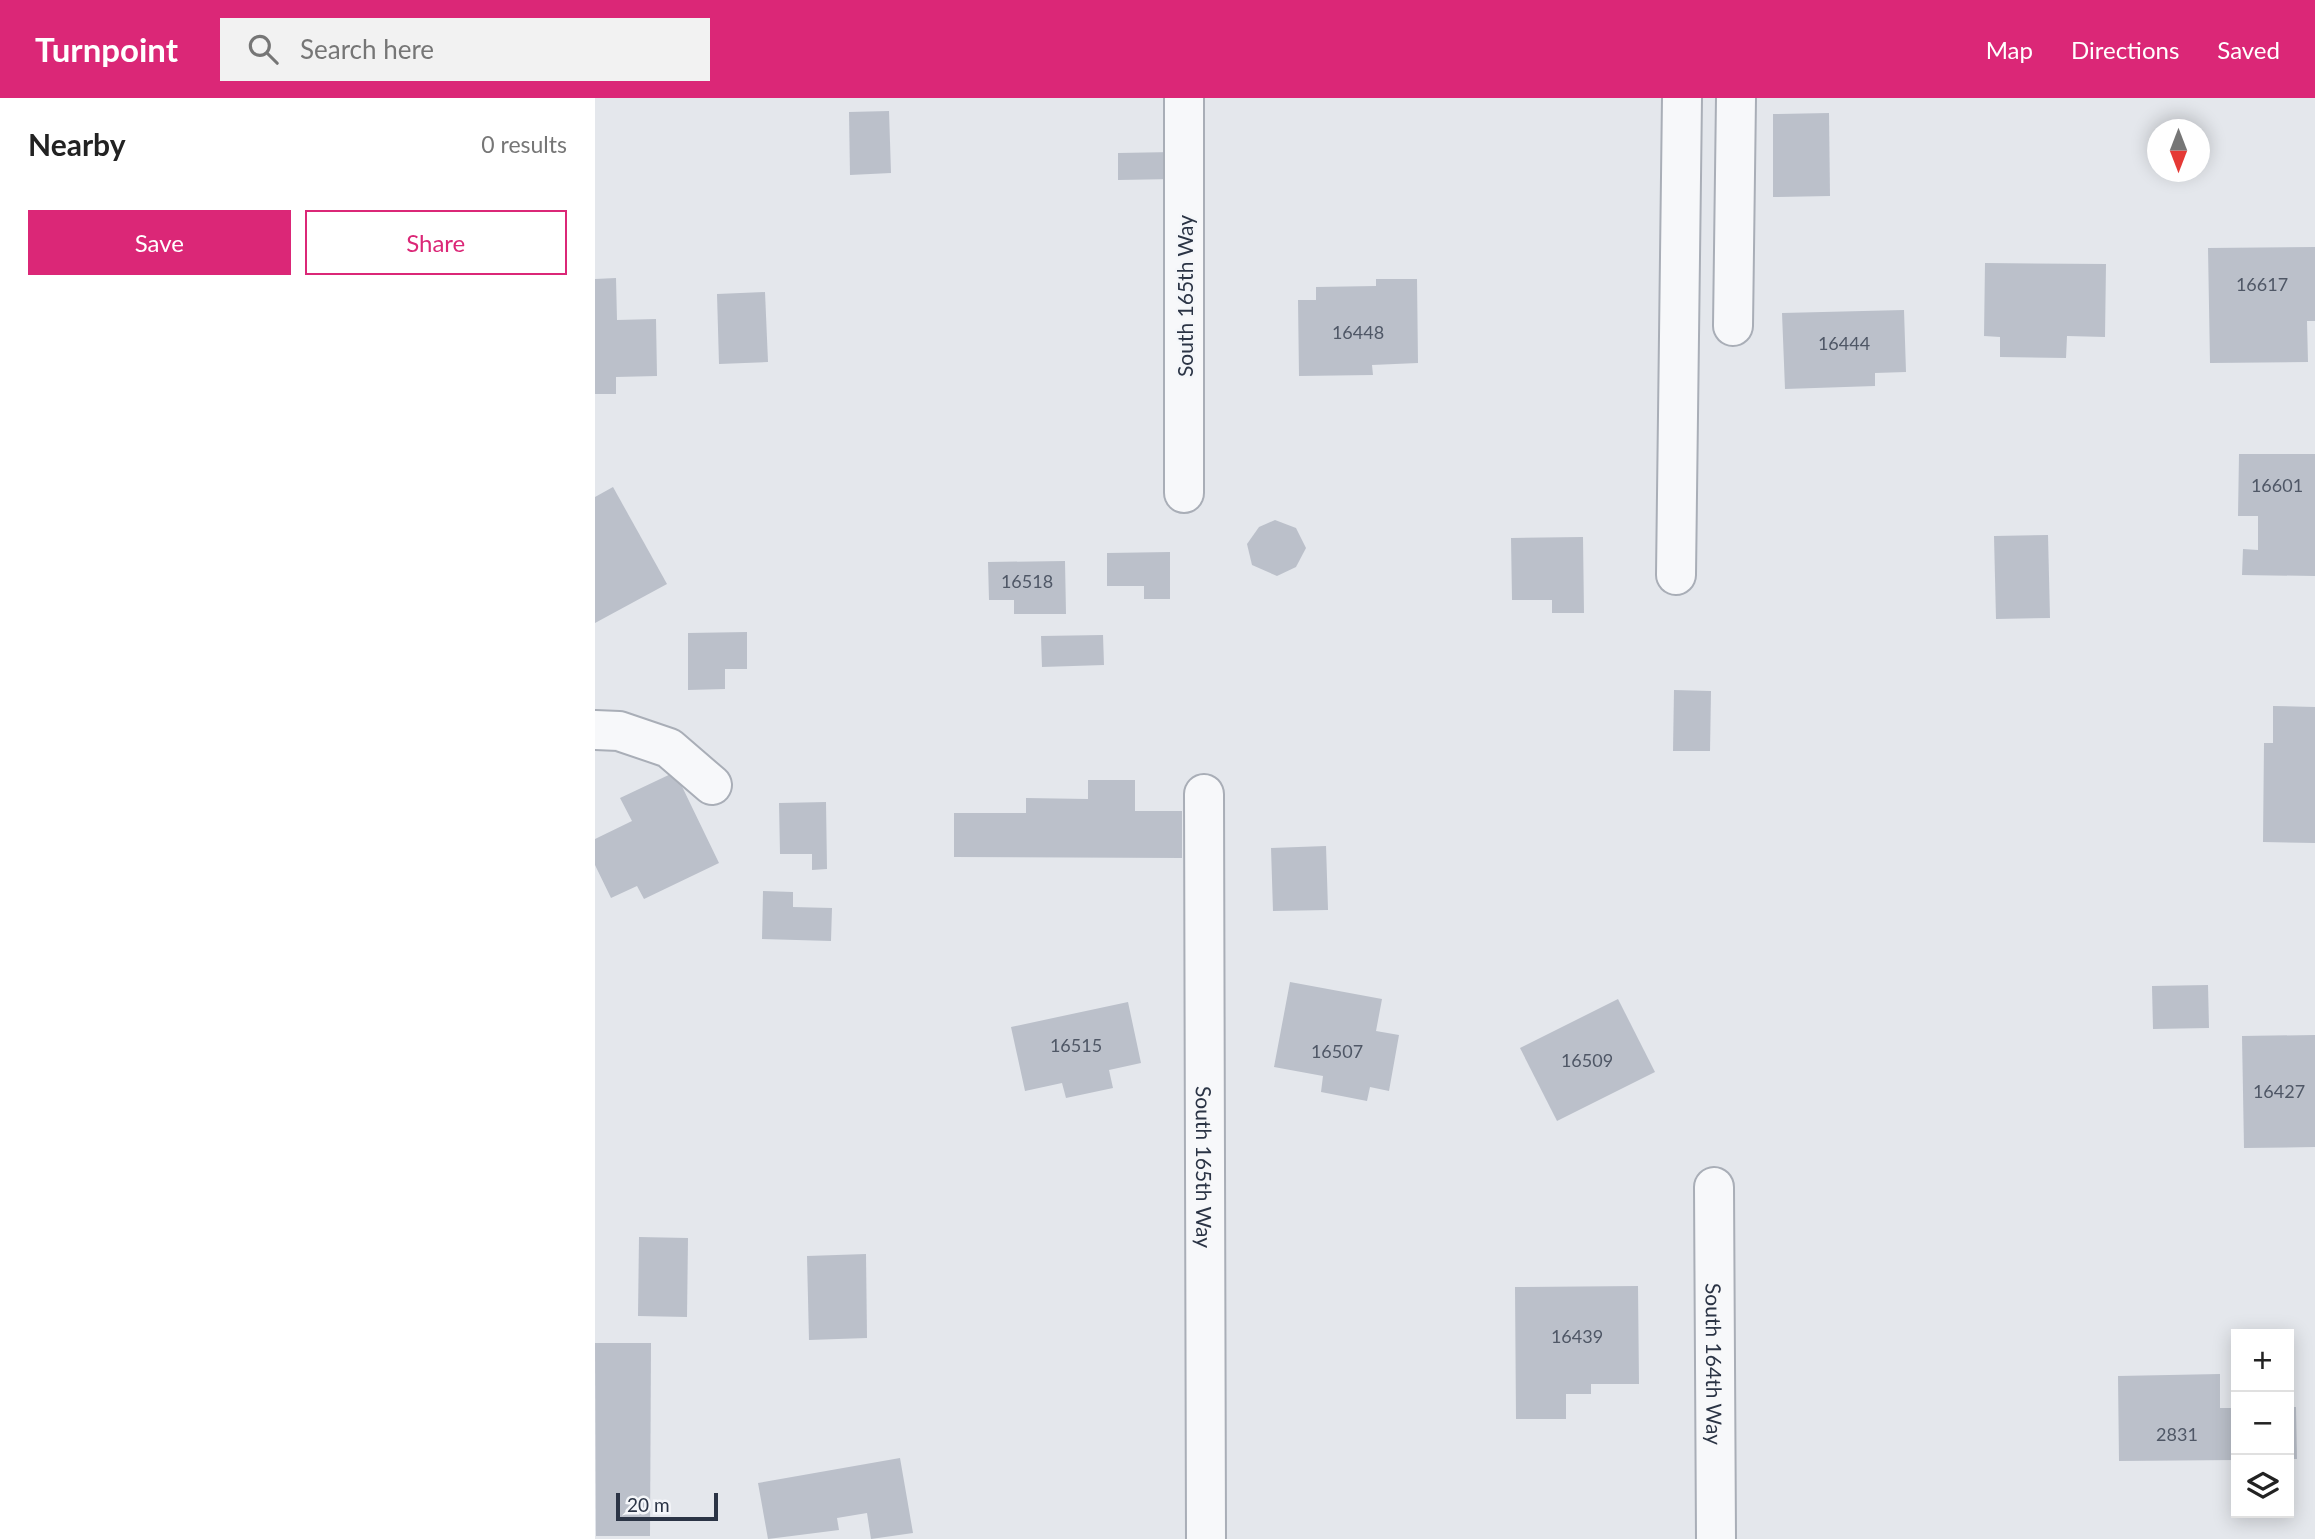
<!DOCTYPE html>
<html lang="en">
<head>
<meta charset="utf-8">
<style>
	body { margin:0; font-family:Lato,sans-serif; background:#f2f2f2; color:#222 }
	.controls { position:absolute; right:21px; bottom:21px; display:grid; overflow:hidden; border-radius:0px; box-shadow:0 4px 18px #0003 }
	.controls button { width:63px; height:63px; display:grid; place-items:center; padding:0; border:0; border-bottom:2px solid #e0e0e0; background:#fff; color:#222; font:35px sans-serif }
	.compass { position:absolute; left:1552px; top:21px; width:63px; height:63px; border-radius:50%; background:#fff; box-shadow:0 4px 18px #0003; rotate:180deg }
	.scale { position:absolute; left:21px; bottom:18px; width:102px; box-sizing:border-box; padding-left:7px; border:4px solid #2b3445; border-top:0; font-size:19px; line-height:24px; white-space:nowrap; color:#2b3445; -webkit-text-stroke:5px #f4f6f9; paint-order:stroke }
	.list { margin:0; padding:0; list-style:none }
	h2 { display:flex; justify-content:space-between; align-items:center; height:91px; margin:0; padding:0 28px; font-size:30px }
	h2 small { font-size:23px; font-weight:400; color:#767676 }
	.actions { display:flex; gap:14px; padding:21px 28px }
	.actions a { flex:1; padding:16px 0; border:2px solid #db2777; border-radius:0px; text-align:center; font-size:24px; color:#db2777 }
	.actions .main { background:#db2777; color:#fff }
	.icon { flex:none; width:38px; height:38px; fill:none; stroke:currentColor; stroke-width:2; stroke-linecap:round; stroke-linejoin:round }
	.map { position:relative; flex:none; width:1720px; height:1441px; overflow:hidden }
	header { display:flex; align-items:center; gap:42px; box-sizing:border-box; height:98px; padding:0 35px; background:#db2777; color:#fff }
	header strong { font-size:33px }
	nav { display:flex; gap:38px; margin-inline-start:auto; font-size:24px }
	.search { width:490px; height:63px; background:#f2f2f2; display:flex; align-items:center; gap:18px; box-sizing:border-box; padding:0 24px; border-radius:0px; color:#767676; font-size:26px }
	main { display:flex }
	aside { flex:1; background:#fff }
	.map>svg:first-child { display:block }
</style>
</head>
<body>
<header>
<strong>Turnpoint</strong>
<div class="search"><svg class="icon" aria-label="search" viewBox="0 0 24 24"><circle cx="10" cy="10" r="6"/><path d="M15 15l6 6"/></svg>Search here</div>
<nav><a>Map</a><a>Directions</a><a>Saved</a></nav>
</header>
<main>
<aside>
<h2>Nearby<small>0 results</small></h2>
<ul class="list">
</ul>
<div class="actions"><a class="main">Save</a><a>Share</a></div>
</aside>
<div class="map">
<svg width="1720" height="1441" viewBox="0 0 1720 1441">
	<rect width="100%" height="100%" fill="#e4e7ec"/>
	<g fill="#bbc0ca">
		<polygon points="294,13 296,75 255,77 254,14"/>
		<polygon points="1234,15 1235,98 1178,99 1178,16"/>
		<polygon points="578,54 579,81 523,82 523,55"/>
		<polygon points="1720,149 1720,223 1712,223 1713,264 1615,265 1613,150"/>
		<polygon points="1390,165 1511,166 1510,239 1472,238 1471,260 1405,259 1405,239 1389,238"/>
		<polygon points="21,180 22,222 61,221 62,278 21,279 21,296 0,296 0,181"/>
		<polygon points="781,181 822,181 823,265 777,267 778,277 704,278 703,202 721,202 721,189 781,188"/>
		<polygon points="170,194 173,264 124,266 122,196"/>
		<polygon points="1309,212 1311,274 1280,275 1280,288 1190,291 1187,215"/>
		<polygon points="1644,356 1720,356 1720,478 1647,477 1648,451 1663,452 1663,418 1643,418"/>
		<polygon points="18,389 72,486 0,525 0,399"/>
		<polygon points="680,422 701,430 711,450 701,469 682,478 657,467 652,446 664,429"/>
		<polygon points="1453,437 1455,520 1401,521 1399,438"/>
		<polygon points="988,439 989,515 957,515 957,502 917,502 916,440"/>
		<polygon points="575,454 575,501 549,501 549,488 512,488 512,455"/>
		<polygon points="470,463 471,516 419,516 419,502 394,502 393,464"/>
		<polygon points="152,534 152,571 130,571 130,591 93,592 93,535"/>
		<polygon points="508,537 509,567 447,569 446,538"/>
		<polygon points="1079,592 1116,593 1115,653 1078,653"/>
		<polygon points="1678,608 1720,609 1720,745 1668,744 1669,645 1678,645"/>
		<polygon points="80,674 124,765 49,801 42,788 16,800 0,767 0,741 37,723 25,700"/>
		<polygon points="493,682 540,682 540,713 587,713 587,760 359,759 359,715 431,715 431,700 493,701"/>
		<polygon points="231,704 232,771 217,772 217,756 185,756 184,705"/>
		<polygon points="731,748 733,812 678,813 676,750"/>
		<polygon points="168,793 198,794 198,809 237,810 236,843 167,841"/>
		<polygon points="695,884 787,901 781,933 804,937 794,993 775,989 772,1003 726,994 728,978 679,969"/>
		<polygon points="1613,887 1614,930 1558,931 1557,888"/>
		<polygon points="1023,901 1060,974 962,1023 925,950"/>
		<polygon points="533,904 546,965 514,972 518,990 471,1000 467,985 430,993 416,929"/>
		<polygon points="1720,937 1720,1049 1649,1050 1647,938"/>
		<polygon points="44,1139 93,1140 92,1219 43,1218"/>
		<polygon points="271,1156 272,1240 214,1242 212,1158"/>
		<polygon points="1043,1188 1044,1286 996,1286 996,1296 971,1296 971,1321 921,1321 920,1189"/>
		<polygon points="0,1245 56,1245 55,1438 1,1438"/>
		<polygon points="1625,1276 1625,1310 1641,1310 1641,1362 1524,1363 1523,1278"/>
		<polygon points="1694,1309 1701,1309 1702,1361 1694,1361"/>
		<polygon points="305,1360 318,1435 276,1441 272,1415 242,1420 244,1432 173,1441 163,1385"/>
	</g>
	<g fill="none" stroke-linecap="round" stroke-linejoin="round">
		<defs>
			<g id="minor">
				<polyline points="1138,228 1141,0"/>
				<polyline points="589,395 589,0"/>
				<polyline points="1081,477 1087,0"/>
				<polyline points="0,632 24,633 74,650 117,687"/>
				<path id="s1" d="M609,696L611,1441"/>
				<path id="s2" d="M1119,1089L1121,1441"/>
			</g>
		</defs>
		<use href="#minor" stroke="#a9aeb7" stroke-width="42"/>
		<use href="#minor" stroke="#f7f8fa" stroke-width="38"/>
	</g>
	<g text-anchor="middle" dominant-baseline="central" stroke-width="5" stroke-linejoin="round" paint-order="stroke">
		<g font-size="18" fill="#4f5766">
			<text x="1667" y="186">16617</text>
			<text x="763" y="234">16448</text>
			<text x="1249" y="245">16444</text>
			<text x="1682" y="387">16601</text>
			<text x="432" y="483">16518</text>
			<text x="481" y="947">16515</text>
			<text x="742" y="953">16507</text>
			<text x="992" y="962">16509</text>
			<text x="1684" y="993">16427</text>
			<text x="982" y="1238">16439</text>
			<text x="1582" y="1336">2831</text>
		</g>
		<g font-size="21" fill="#2b3445" stroke="#f4f6f9">
			<text transform="translate(589 198) rotate(-90)">South 165th Way</text>
			<text stroke="none"><textPath href="#s1" startOffset="373">South 165th Way</textPath></text>
			<text stroke="none"><textPath href="#s2" startOffset="177">South 164th Way</textPath></text>
		</g>
	</g>
</svg>
<div class="controls">
<button>+</button>
<button>−</button>
<button><svg class="icon" aria-label="layers" viewBox="0 0 24 24"><path d="M12 4l9 5-9 5-9-5zM3 14l9 5 9-5"/></svg></button>
</div>
<svg class="compass" viewBox="-18 -18 36 36"><path d="M0-13l5 13h-10z" fill="#e53935"/><path d="M0 13l5-13h-10z" fill="#767676"/></svg>
<div class="scale">20 m</div>
</div>
</main>
</body>
</html>
